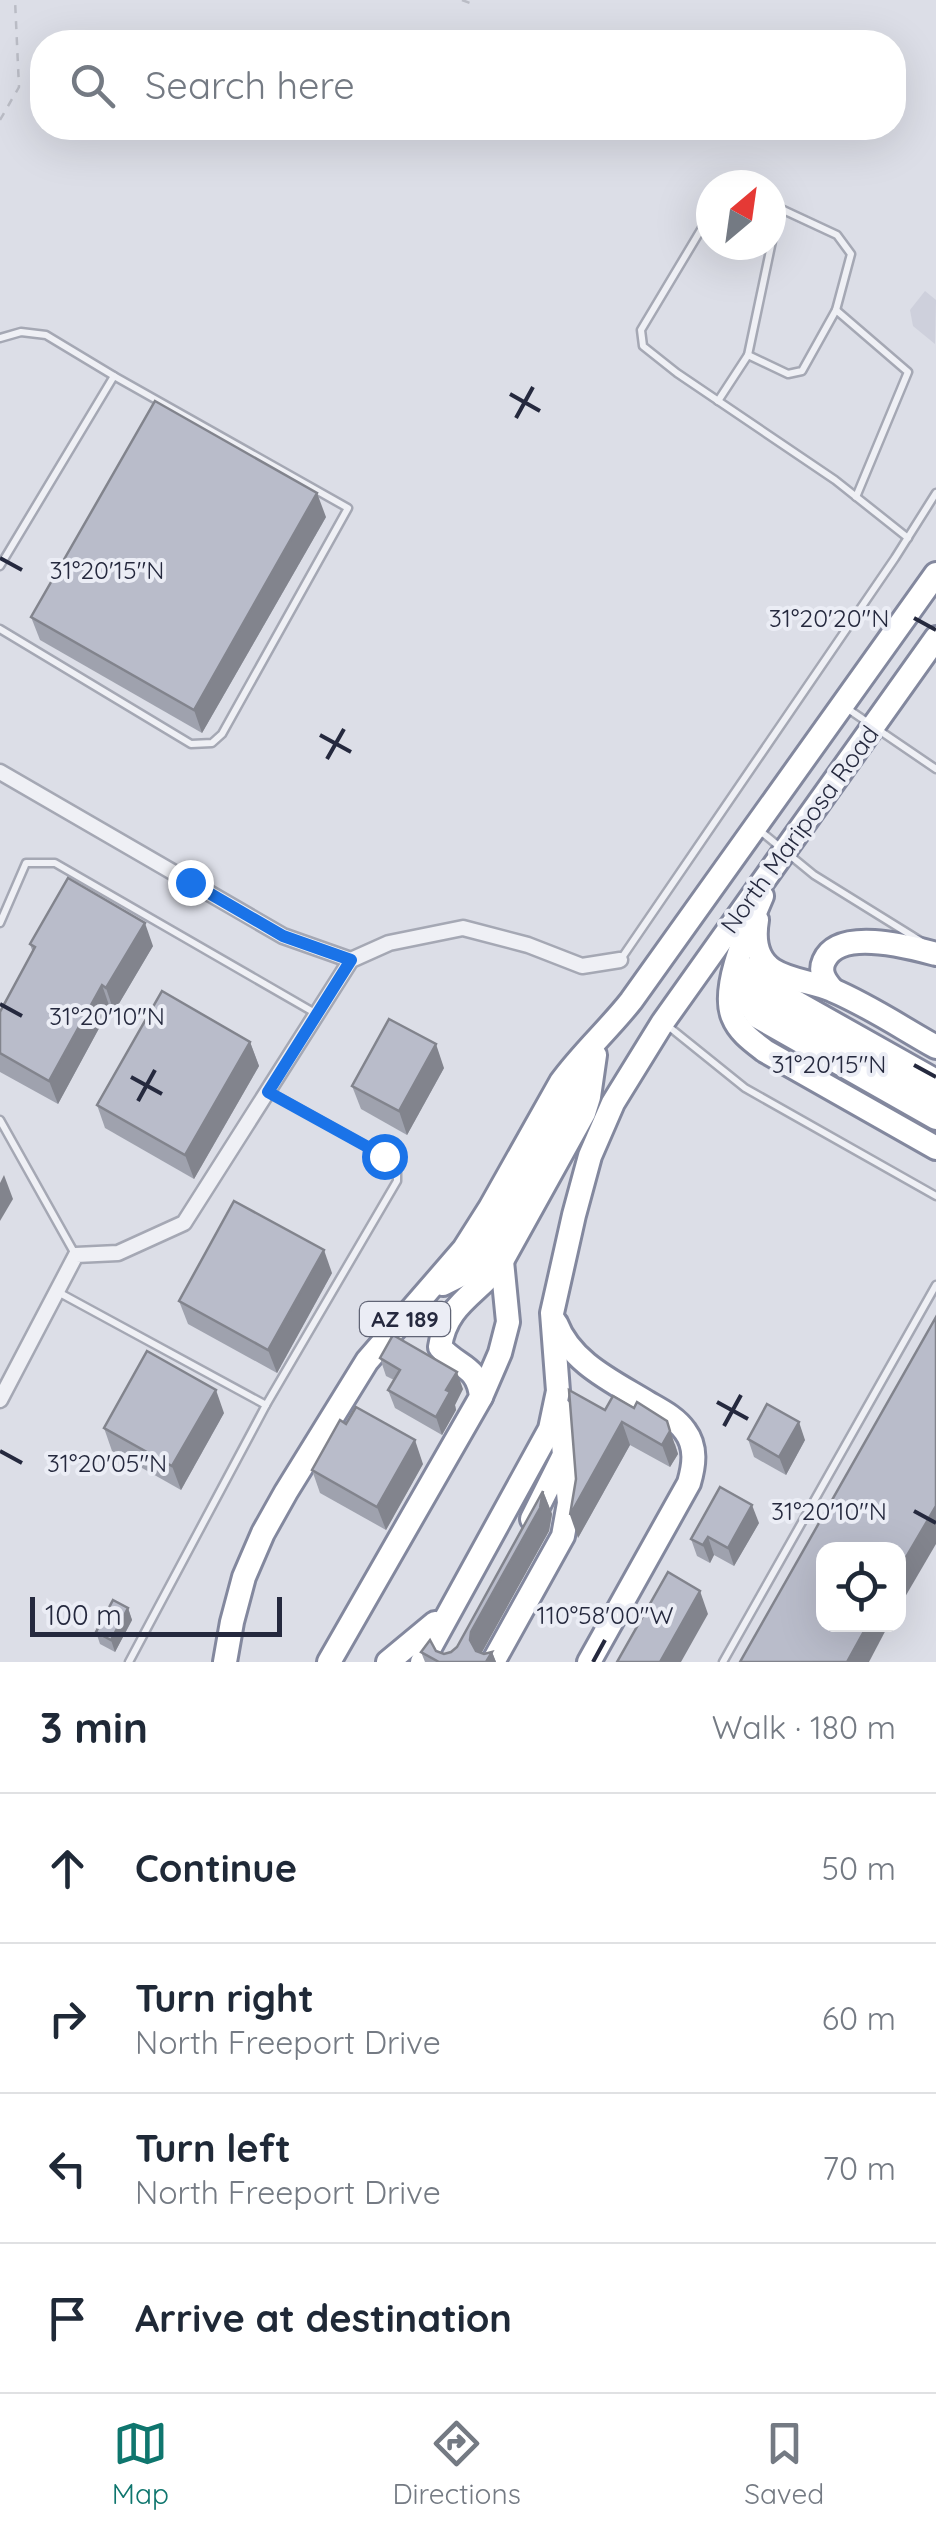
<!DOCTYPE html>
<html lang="en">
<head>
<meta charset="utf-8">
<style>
	body { margin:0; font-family:Quicksand,sans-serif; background:#f2f2f3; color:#1f2937 }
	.controls { position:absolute; right:30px; bottom:30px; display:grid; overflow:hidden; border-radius:20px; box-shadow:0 10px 40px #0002 }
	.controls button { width:90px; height:90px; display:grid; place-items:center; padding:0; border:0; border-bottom:2px solid #e0e1e3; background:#fff; color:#1f2937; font:50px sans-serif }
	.compass { position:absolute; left:696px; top:170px; width:90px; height:90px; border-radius:50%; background:#fff; box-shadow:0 10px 40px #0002; rotate:29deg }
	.scale { position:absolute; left:30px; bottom:25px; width:252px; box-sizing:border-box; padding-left:10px; border:5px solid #25293e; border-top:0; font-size:28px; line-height:35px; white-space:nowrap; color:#25293e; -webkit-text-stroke:8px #ebedf5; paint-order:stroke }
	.stop { position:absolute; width:30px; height:30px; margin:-22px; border:8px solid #1a73e8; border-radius:50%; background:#fff }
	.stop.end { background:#1a73e8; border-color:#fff; box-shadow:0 2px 10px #0008 }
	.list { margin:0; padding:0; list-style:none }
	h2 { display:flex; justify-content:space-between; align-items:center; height:130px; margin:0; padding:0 40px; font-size:42px }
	h2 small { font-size:32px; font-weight:400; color:#747a83 }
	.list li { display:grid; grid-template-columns:65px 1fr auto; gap:30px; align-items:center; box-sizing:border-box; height:150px; padding:0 40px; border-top:2px solid #e0e1e3 }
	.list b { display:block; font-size:38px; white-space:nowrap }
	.list p { margin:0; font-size:32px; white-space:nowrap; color:#747a83 }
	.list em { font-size:32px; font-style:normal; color:#747a83 }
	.icon { flex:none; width:55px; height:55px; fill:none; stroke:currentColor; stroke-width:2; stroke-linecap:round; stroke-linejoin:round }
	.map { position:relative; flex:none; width:936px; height:1662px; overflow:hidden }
	.search { position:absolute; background:#fff; box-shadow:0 10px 40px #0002; left:30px; right:30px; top:30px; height:110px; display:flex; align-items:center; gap:25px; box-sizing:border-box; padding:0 35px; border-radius:40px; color:#747a83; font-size:38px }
	.sheet { height:730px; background:#fff }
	nav { display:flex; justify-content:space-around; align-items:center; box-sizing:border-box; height:140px; border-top:2px solid #e0e1e3; background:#fff; font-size:28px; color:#747a83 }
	nav a { display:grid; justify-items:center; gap:5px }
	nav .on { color:#0f766e }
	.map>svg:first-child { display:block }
</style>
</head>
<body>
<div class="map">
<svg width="936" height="1662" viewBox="0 0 936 1662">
	<rect width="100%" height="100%" fill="#dcdee7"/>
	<polygon fill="#ced0dc" points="925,291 936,300 935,344 913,326 910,310"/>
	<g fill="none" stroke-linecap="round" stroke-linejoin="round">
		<defs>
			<g id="service">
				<polyline points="779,208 837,235 851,254 836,310"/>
				<polyline points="711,213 641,330 643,346 677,373 835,480 908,538"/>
				<polyline points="0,338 21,332 46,335 114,376 348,508 222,734 212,743 191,744 0,629"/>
				<polyline points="748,355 779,208 771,205"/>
				<polyline points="718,401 748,355 788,374 802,371 836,310 908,372 856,497"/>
				<polyline points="0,566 114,376"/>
				<polyline points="848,709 936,769"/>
				<polyline points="759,830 814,875 922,942"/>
				<polyline points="0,923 26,863 55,863 315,1013"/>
				<polyline points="621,959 895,558 936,493"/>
				<polyline points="668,1026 745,1088 936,1196"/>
				<polyline points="0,1120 75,1254"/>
				<polyline points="58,1292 266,1405"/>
				<polyline points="129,1662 266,1405 397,1181 397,1169 384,1156 269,1092"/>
				<polyline points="723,1662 936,1285"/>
			</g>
			<g id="minor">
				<polyline points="0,772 283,936 351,960"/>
				<polyline points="0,1400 76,1255 118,1253 184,1223 351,960 389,943 463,928 528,945 582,966 620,960"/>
			</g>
			<g id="trunk">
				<path d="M762,896C750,925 720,987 733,1017C739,1032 752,1041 765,1051L936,1148"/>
				<path d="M757,920C754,938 756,959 773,970C790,981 814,982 832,990C868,1005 902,1028 936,1047"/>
				<path d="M748,969C744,990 745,1000 758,1017L936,1118"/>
				<polyline points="757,970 773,988 787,997 936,1081"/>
				<polyline points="751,981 761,997 772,1006 936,1100"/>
				<path d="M832,989C825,981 819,972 824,961C839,927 910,947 936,954"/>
				<polyline points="443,1284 461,1275 482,1257 587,1069"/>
				<path d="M556,1323C571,1363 614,1382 648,1403C662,1411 676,1418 685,1431C697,1447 694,1466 689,1483L589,1662"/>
				<polyline points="481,1397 500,1353 508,1322 502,1261"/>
				<polyline points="532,1519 564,1455 560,1409"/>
				<path d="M225,1662L232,1622L244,1577L263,1533L286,1492L367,1361L464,1249L490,1208L561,1082C582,1053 609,1029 631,1001L936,574"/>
				<path d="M329,1662L481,1397C478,1365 458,1368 440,1347C446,1302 481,1293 502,1261L584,1113L589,1097L595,1055"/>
				<polyline points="388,1662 435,1623"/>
				<polyline points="422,1662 550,1429 558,1391 552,1313 574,1215 590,1156 613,1103 663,1022 936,638"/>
				<polyline points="493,1662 563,1536 569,1503 565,1459"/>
			</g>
		</defs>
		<use href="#service" stroke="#a5a8b4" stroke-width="11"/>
		<use href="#minor" stroke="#a5a8b4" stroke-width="19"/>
		<use href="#trunk" stroke="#83889e" stroke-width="28"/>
		<g stroke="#babcc5" stroke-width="2.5" stroke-dasharray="8 8" stroke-linecap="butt">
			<polyline points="462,0 470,3"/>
			<polyline points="0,120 19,87 15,0"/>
		</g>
		<use href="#service" stroke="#eff0f5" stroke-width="6"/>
		<use href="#minor" stroke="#eff0f5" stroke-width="14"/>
		<use href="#trunk" stroke="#fff" stroke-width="22"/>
	</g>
	<g fill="#9fa2ae">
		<polygon points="326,517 202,733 40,640 31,617"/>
		<polygon points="30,944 153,946 114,1012 110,1008 58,1104 0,1072 0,1012 33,953"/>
		<polygon points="250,1042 259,1066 194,1179 105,1128 97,1105"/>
		<polygon points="444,1068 407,1135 361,1109 352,1086"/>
		<polygon points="332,1273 277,1373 188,1324 179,1301"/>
		<polygon points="380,1358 463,1389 455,1405 456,1410 442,1435 395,1408 388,1390 394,1380 386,1376"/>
		<polygon points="605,1410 675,1444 678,1454 670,1467 630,1445 578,1538"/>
		<polygon points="224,1413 181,1490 112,1451 104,1428"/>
		<polygon points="748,1439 805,1440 786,1475 754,1457"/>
		<polygon points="423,1464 386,1530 320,1493 312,1470"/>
		<polygon points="543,1491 552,1514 549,1531 481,1653 492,1652 496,1662 425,1662 421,1652 436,1651 444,1654 451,1652 457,1647"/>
		<polygon points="759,1523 734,1566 714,1555 710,1563 697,1556 691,1539"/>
		<polygon points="128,1608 132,1620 115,1652 100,1644 96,1632"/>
	</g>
	<g fill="#82848d">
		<polygon points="317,493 326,517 202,733 194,710"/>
		<polygon points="145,923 153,946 114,1012 106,988"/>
		<polygon points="102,985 110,1008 58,1104 49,1081"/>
		<polygon points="250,1042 259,1066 194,1179 185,1155"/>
		<polygon points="436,1044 444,1068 407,1135 399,1111"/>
		<polygon points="4,1175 13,1199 0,1221 0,1183"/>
		<polygon points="324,1250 332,1273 277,1373 268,1350"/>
		<polygon points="457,1372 463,1389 455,1405 456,1410 442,1435 436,1417 446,1390"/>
		<polygon points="216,1390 224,1413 181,1490 172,1466"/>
		<polygon points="667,1421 678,1454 670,1467 662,1445"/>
		<polygon points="622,1422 630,1445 578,1538 570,1515"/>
		<polygon points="799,1422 805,1440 786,1475 779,1457"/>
		<polygon points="415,1440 423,1464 386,1530 377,1507"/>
		<polygon points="543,1491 552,1514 549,1531 480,1656 470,1640 471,1632"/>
		<polygon points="752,1505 759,1523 734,1566 728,1548"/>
		<polygon points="936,1506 936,1544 898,1609 898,1571"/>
		<polygon points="708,1537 714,1555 710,1563 703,1545"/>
		<polygon points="700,1591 708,1614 681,1662 660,1662"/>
		<polygon points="128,1608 132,1620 115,1652 111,1640"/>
		<polygon points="868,1624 889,1624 869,1662 847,1662"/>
		<polygon points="492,1652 496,1662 486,1662"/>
	</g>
	<g fill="#b9bcca" stroke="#82848d" stroke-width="2.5">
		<polygon points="155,401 317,493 194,710 31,617"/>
		<polygon points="68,878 145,923 106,988 102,985 49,1081 0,1053 0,1012 35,947 30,944"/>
		<polygon points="162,991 250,1042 185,1155 97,1105"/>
		<polygon points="389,1019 436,1044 399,1111 352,1086"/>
		<polygon points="234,1201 324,1250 268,1350 179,1301"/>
		<polygon points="936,1317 936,1506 898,1571 898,1550 824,1550 824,1624 868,1624 847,1662 740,1662"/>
		<polygon points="393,1335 457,1372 446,1390 450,1392 436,1417 388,1390 400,1370 380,1358"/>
		<polygon points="147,1351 216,1390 172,1466 104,1428"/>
		<polygon points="569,1390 605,1410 613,1396 634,1408 637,1402 667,1421 670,1431 662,1445 622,1422 570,1515 576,1479"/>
		<polygon points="767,1404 799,1422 779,1457 748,1439"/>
		<polygon points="356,1407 415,1440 377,1507 312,1470 340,1420 346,1424"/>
		<polygon points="720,1487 752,1505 728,1548 708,1537 703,1545 691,1539"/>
		<polygon points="543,1491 540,1508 471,1632 470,1640 476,1651 484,1654 492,1652 486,1662 439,1662 421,1652 430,1640 436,1651 444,1654 451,1652 457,1647"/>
		<polygon points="668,1572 700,1591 660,1662 617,1662"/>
		<polygon points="113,1600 128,1608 111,1640 96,1632"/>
	</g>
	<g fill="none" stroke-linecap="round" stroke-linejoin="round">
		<polyline stroke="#1a73e8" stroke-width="12" points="190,882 283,936 351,960 268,1092 384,1156"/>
	</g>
	<path fill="none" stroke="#25293e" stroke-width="4" d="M510,394L540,411M516,418L533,387M0,558L22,570M914,618L936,630M320,735L351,752M327,759L344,729M0,1004L22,1016M914,1065L936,1077M131,1077L162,1094M138,1101L155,1070M717,1402L748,1419M724,1426L741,1395M0,1451L22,1463M914,1511L936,1523M593,1662L605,1640"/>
	<g text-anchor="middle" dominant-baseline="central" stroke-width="8" stroke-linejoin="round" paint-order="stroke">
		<rect fill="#ebedf5" stroke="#606475" stroke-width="2.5" x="360" y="1302" width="90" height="34" rx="8"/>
		<g font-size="22" font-weight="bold" fill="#25293e">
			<text x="405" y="1319">AZ 189</text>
		</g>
		<g font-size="25" fill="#25293e" stroke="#ebedf5">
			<text transform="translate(799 829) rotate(-54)">North Mariposa Road</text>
		</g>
	</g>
	<g font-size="25" text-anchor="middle" fill="#25293e" stroke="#ebedf5" stroke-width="8" stroke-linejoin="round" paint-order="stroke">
		<text x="107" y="579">31°20'15"N</text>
		<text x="829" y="627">31°20'20"N</text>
		<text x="107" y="1025">31°20'10"N</text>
		<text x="829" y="1073">31°20'15"N</text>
		<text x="107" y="1472">31°20'05"N</text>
		<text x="829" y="1520">31°20'10"N</text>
		<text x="605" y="1624">110°58'00"W</text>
	</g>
</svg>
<div class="controls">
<button><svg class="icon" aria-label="locate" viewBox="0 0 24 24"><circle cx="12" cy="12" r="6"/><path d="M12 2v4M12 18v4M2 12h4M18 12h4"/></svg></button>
</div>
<svg class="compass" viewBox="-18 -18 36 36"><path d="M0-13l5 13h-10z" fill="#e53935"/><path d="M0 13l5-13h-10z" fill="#747a83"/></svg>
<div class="scale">100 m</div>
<div class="stop" style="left:384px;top:1156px"></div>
<div class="stop end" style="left:190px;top:882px"></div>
<div class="search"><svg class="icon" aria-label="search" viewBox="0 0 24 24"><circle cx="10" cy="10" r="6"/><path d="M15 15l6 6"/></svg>Search here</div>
</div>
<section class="sheet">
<h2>3 min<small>Walk · 180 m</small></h2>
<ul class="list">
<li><svg class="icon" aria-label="ahead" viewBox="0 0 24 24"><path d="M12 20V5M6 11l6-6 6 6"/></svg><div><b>Continue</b></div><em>50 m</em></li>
<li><svg class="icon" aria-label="right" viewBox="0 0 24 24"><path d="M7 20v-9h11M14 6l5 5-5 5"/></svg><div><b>Turn right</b><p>North Freeport Drive</p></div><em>60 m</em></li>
<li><svg class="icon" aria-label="left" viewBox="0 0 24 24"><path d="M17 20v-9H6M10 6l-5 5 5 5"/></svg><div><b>Turn left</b><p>North Freeport Drive</p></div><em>70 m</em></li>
<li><svg class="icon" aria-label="arrive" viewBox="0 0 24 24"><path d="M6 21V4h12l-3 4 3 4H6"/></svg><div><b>Arrive at destination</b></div></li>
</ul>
</section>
<nav>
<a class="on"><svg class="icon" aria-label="map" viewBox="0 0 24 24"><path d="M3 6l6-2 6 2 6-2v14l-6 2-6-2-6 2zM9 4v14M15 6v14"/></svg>Map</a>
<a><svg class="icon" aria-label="directions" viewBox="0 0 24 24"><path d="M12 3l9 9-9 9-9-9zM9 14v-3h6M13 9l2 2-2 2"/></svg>Directions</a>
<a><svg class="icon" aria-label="saved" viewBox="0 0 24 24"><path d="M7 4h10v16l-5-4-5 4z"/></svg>Saved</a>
</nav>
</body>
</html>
